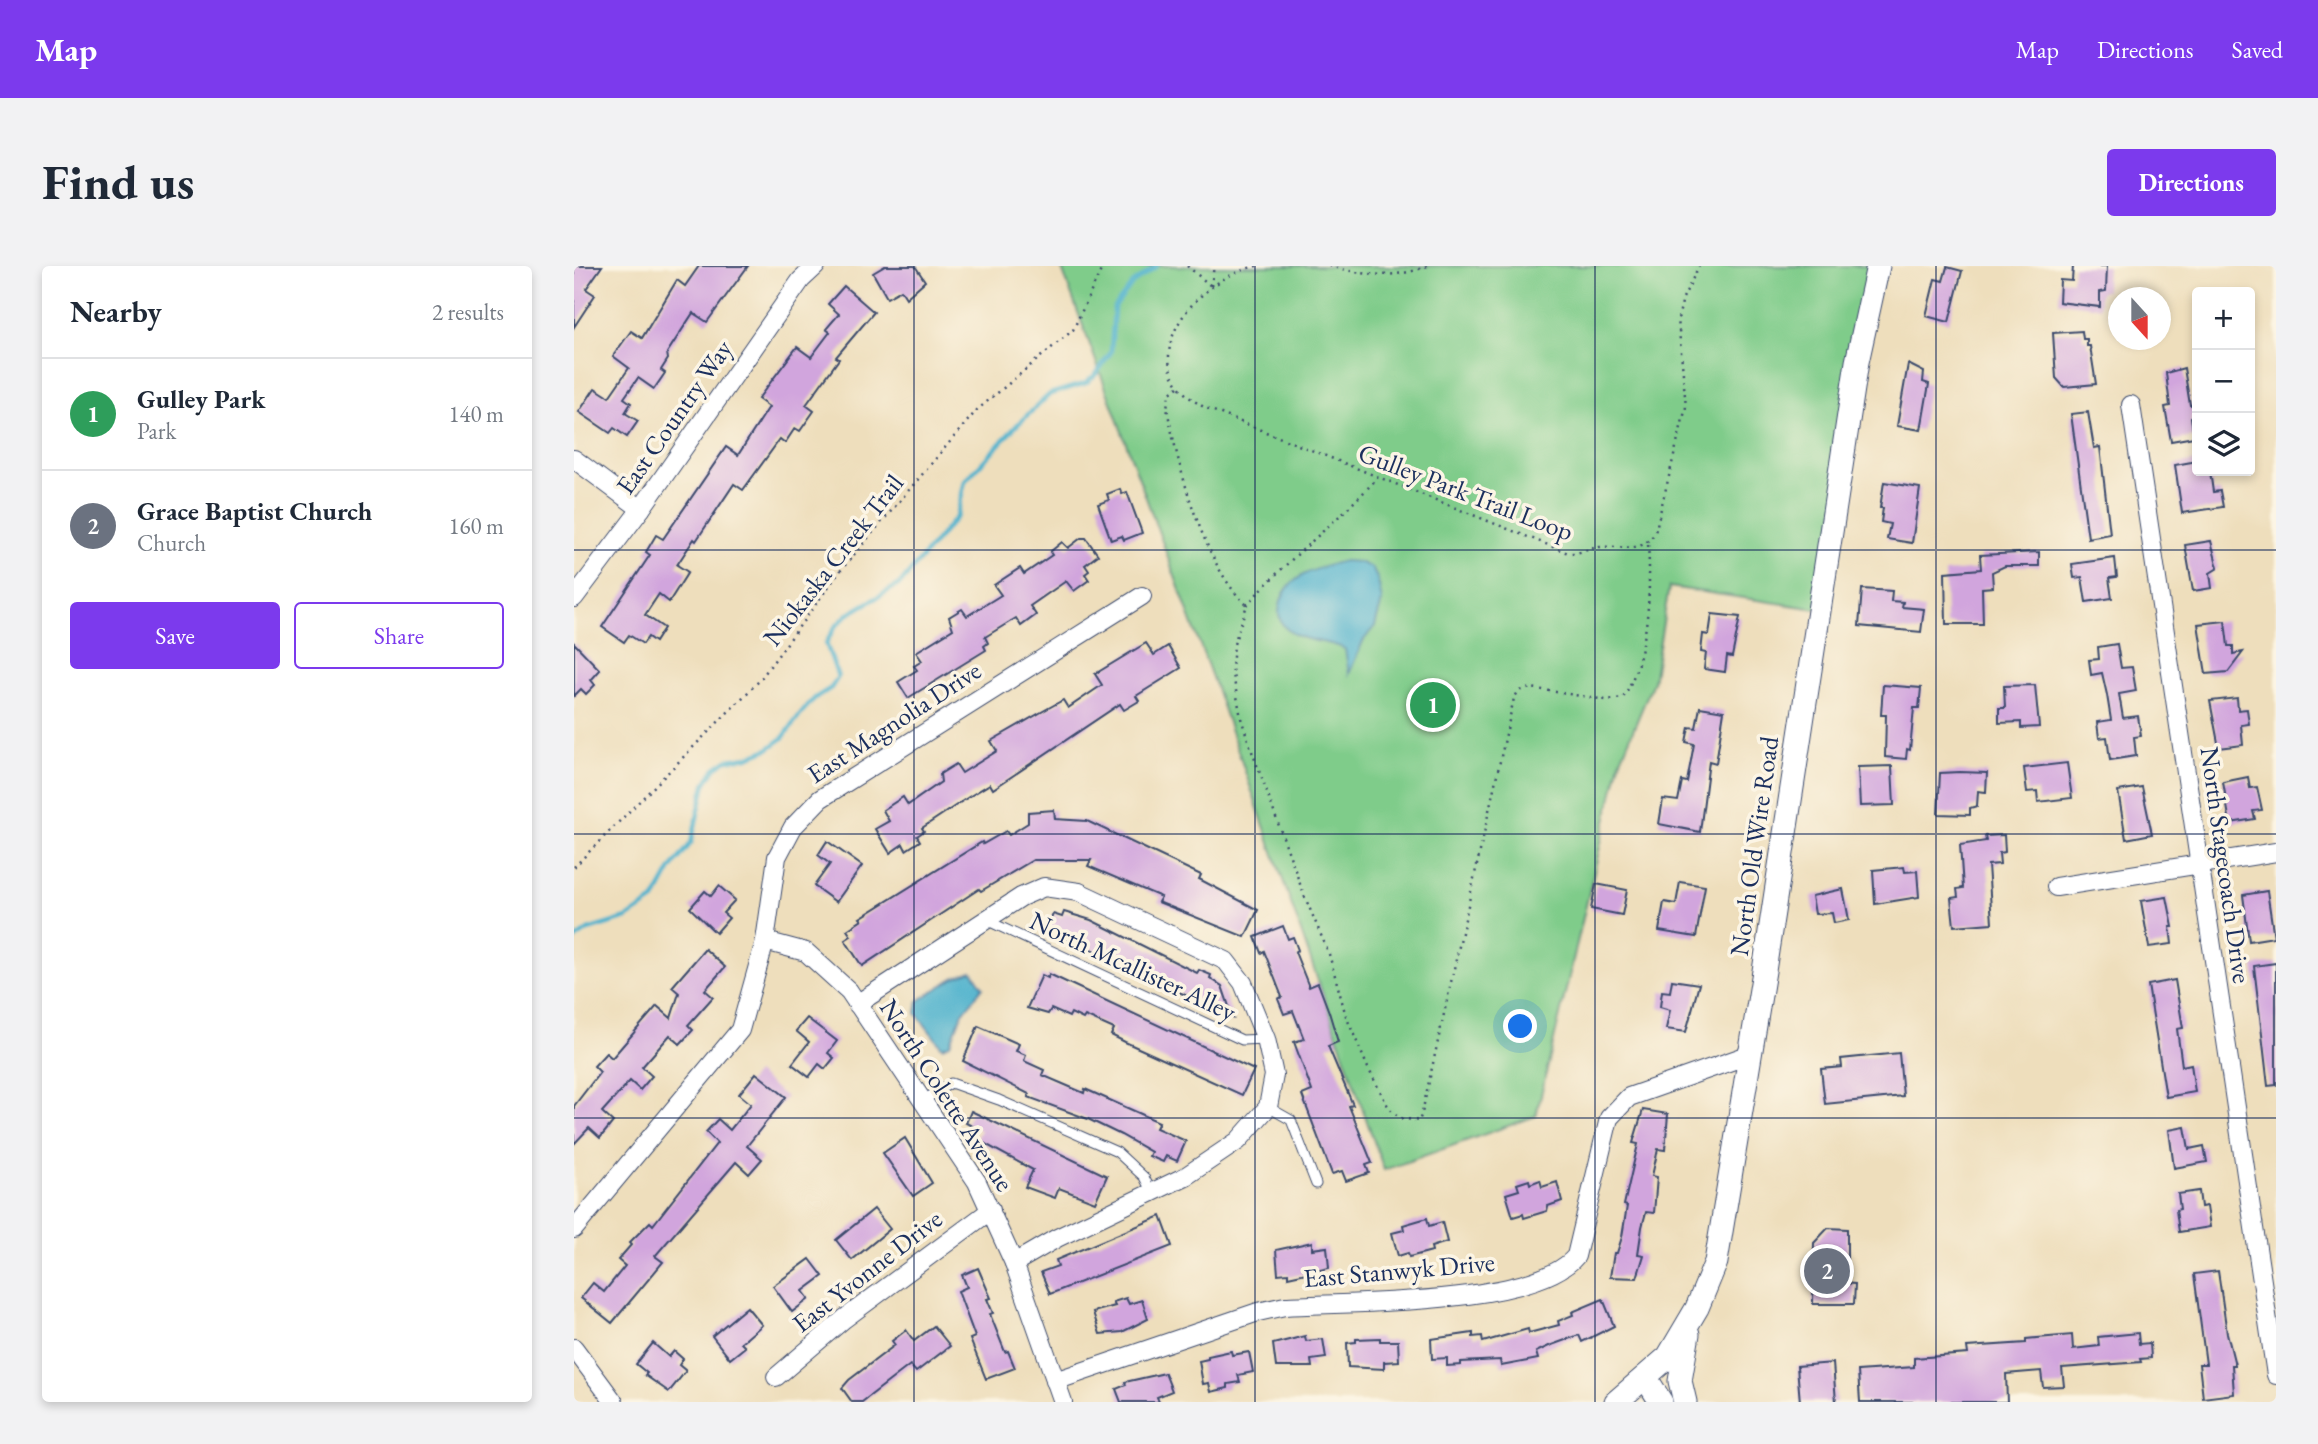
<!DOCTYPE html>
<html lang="en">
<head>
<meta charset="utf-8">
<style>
	body { margin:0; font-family:"EB Garamond",serif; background:#f2f2f3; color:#1f2937 }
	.controls { position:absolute; right:21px; top:21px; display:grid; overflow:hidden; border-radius:7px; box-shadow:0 4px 10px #0003 }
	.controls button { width:63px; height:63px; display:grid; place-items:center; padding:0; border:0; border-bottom:2px solid #e0e1e3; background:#fff; color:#1f2937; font:35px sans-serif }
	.compass { position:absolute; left:1534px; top:21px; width:63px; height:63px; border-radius:50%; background:#fff; box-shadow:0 4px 10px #0003; rotate:159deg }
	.you { position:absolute; left:947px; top:761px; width:24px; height:24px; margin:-18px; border:5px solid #fff; border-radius:50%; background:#1a73e8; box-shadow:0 0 0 10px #1a73e833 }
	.badge { display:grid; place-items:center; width:46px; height:46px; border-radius:50%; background:#7c3aed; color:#fff; font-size:23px; font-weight:700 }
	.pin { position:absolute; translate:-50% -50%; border:4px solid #fff; box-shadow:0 2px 7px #0006 }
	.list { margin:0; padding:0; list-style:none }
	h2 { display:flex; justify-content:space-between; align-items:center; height:91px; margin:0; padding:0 28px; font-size:30px }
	h2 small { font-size:23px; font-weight:400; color:#747a83 }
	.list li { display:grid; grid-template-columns:46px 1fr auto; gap:21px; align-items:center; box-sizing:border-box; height:112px; padding:0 28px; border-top:2px solid #e0e1e3 }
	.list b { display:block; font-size:26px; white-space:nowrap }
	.list p { margin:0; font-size:23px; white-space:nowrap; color:#747a83 }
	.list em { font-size:23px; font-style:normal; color:#747a83 }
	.actions { display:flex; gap:14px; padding:21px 28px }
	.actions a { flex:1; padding:16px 0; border:2px solid #7c3aed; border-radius:7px; text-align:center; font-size:24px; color:#7c3aed }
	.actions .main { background:#7c3aed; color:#fff }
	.icon { flex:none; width:38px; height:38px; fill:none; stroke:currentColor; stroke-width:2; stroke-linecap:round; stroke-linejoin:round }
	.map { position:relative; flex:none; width:1702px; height:1136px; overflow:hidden; border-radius:7px }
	header { display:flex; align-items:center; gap:42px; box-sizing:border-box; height:98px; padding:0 35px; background:#7c3aed; color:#fff }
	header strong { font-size:33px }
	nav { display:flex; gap:38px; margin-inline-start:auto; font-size:24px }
	.intro { display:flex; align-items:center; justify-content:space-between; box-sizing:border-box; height:168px; padding:0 42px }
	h1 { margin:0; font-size:49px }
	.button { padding:18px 32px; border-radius:7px; background:#7c3aed; color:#fff; font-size:24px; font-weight:700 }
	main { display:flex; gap:42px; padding:0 42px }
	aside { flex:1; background:#fff; border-radius:7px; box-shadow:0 4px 10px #0003 }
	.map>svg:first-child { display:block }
</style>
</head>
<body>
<header>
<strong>Map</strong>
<nav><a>Map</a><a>Directions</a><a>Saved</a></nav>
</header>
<div class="intro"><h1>Find us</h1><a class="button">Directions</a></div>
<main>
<aside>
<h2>Nearby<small>2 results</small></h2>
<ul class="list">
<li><span class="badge" style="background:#2e9e5b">1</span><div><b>Gulley Park</b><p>Park</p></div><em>140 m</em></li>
<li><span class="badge" style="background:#6b7280">2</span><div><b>Grace Baptist Church</b><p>Church</p></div><em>160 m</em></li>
</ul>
<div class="actions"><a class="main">Save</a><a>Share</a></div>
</aside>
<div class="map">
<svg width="1702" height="1136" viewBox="0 0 1702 1136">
	<rect width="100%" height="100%" fill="#fcf5e5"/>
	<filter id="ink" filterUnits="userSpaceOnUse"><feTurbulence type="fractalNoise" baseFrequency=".0143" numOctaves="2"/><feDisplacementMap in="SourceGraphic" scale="14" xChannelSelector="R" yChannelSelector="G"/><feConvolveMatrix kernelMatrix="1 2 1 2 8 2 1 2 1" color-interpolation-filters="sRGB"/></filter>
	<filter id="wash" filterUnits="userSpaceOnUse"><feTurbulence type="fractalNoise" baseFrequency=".00686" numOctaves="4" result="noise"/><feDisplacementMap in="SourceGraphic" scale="28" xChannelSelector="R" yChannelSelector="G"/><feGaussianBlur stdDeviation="1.57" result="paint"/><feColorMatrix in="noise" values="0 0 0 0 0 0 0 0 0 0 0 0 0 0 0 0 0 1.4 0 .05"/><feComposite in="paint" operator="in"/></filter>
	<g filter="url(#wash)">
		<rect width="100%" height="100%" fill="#eedebc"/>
		<polygon fill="#7fcc8a" stroke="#4d7e74" stroke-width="2" points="487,0 1304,0 1243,343 1095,321 1079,416 1046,496 962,850 810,904 643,425"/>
		<g fill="#4fb2cd" stroke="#357096" stroke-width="2">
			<path d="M770,295L785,296L798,302L804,314L808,335L801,360L789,375L775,408L771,383C756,374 730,377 714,364C707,359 705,353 705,345C708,310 743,302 770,295Z"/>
			<polygon points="398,705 409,721 388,748 376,778 368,781 342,747 344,735 380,712"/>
		</g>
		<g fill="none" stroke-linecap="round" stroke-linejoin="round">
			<polyline stroke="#4fb2cd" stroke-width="4.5" points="0,674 14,664 53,652 80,634 97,603 117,577 131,518 141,502 153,494 174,491 194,483 209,472 227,447 241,432 257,422 264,411 252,377 261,361 273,349 326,318 383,250 391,215 444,158 476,128 512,117 523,107 537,86 540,42 559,17 583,0"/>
		</g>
		<g id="blocks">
			<g fill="#d1a5dd">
				<polygon points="0,0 28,0 12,23 21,29 0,61"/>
				<polygon points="125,0 174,0 133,56 119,47 93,87 94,93 87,104 91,107 80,123 64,112 50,132 57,137 51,147 64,155 53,171 40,162 36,167 5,146 21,122 35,131 55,102 39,90 57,65 68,72 103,14 111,20"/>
				<polygon points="311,0 341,0 351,15 332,32 327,24 313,32 299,7"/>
				<polygon points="1499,0 1533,0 1532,25 1526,26 1526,41 1485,36 1486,14 1498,15"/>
				<polygon points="1373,1 1388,5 1375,56 1352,50 1361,13 1369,15"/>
				<polygon points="270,20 300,46 262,91 265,93 232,139 240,145 226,165 221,162 211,177 206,173 169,224 160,218 122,275 120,273 103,299 114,306 95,336 85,328 71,349 90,362 81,376 74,371 69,378 55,369 50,376 28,361 76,289 72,286 82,269 89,273 152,181 164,189 195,141 184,133 223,81 237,91 256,66 252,63 265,48 254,38"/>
				<polygon points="1508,65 1509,73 1513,73 1513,80 1516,80 1522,118 1490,121 1482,112 1479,67"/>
				<polygon points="1334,98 1350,106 1349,116 1355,118 1347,164 1323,160"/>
				<polygon points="1610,102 1616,139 1622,139 1623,148 1617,151 1620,171 1597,175 1591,141 1596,140 1592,107"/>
				<polygon points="1514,146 1520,182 1526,181 1536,268 1514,272 1497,148"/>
				<polygon points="1623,195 1623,205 1636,205 1639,226 1646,225 1649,241 1608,247 1601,199"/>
				<polygon points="1310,216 1346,222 1338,277 1313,273 1316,258 1307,256 1309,242 1306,242"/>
				<polygon points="546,223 548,228 553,226 568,267 550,274 548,270 537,274 524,238 535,234 533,228"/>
				<polygon points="507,272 512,272 524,289 511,299 515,305 511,308 515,314 500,325 492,315 456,340 462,349 447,360 442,352 411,371 414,377 410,380 412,384 334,432 324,416 343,404 340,400 348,395 342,386 379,363 375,351 388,343 393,350 427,329 420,319 446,302 450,308 478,289 476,286 488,276 494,282"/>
				<polygon points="1637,275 1644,302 1636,307 1638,322 1619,325 1611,279"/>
				<polygon points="1465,286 1465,300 1431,300 1418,306 1419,321 1408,322 1409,358 1372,358 1371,306 1407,303 1406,289"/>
				<polygon points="1541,292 1543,311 1535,312 1538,332 1512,336 1508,311 1500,312 1498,298"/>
				<polygon points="1288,323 1318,325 1317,335 1329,336 1328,341 1350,343 1347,366 1285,360"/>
				<polygon points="1138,348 1166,351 1158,391 1153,390 1151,406 1130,403 1132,387 1127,386 1129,368 1135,369"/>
				<polygon points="1651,355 1654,380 1659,380 1659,388 1669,386 1654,406 1632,408 1624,358"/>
				<polygon points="0,377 26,404 17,414 21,419 12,428 7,423 0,430"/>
				<polygon points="572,377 580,389 594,380 607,402 562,430 565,435 550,444 546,438 419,523 416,518 393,532 348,562 350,565 343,570 346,575 332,584 329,578 316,587 301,563 315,555 309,544 329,531 334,539 367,516 366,508 382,498 388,507 423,485 417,475 471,444 489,434 494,442 528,419 521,408"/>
				<polygon points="1543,378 1547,402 1558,401 1562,425 1545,428 1549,452 1564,450 1567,470 1560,471 1562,490 1536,494 1533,471 1525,472 1523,456 1537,454 1533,429 1528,407 1517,409 1515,394 1525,393 1524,381"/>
				<polygon points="1309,419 1347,422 1345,442 1340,442 1336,484 1333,483 1332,493 1311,491 1312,449 1307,449"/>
				<polygon points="1461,419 1465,461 1447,462 1447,456 1425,457 1425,442 1431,442 1430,420"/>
				<polygon points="1663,432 1664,444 1673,443 1675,458 1667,459 1669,479 1645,482 1636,435"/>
				<polygon points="1126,441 1150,445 1142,497 1135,495 1126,566 1085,558 1089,533 1104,535 1108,515 1113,516 1120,478 1112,476 1115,461 1122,462"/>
				<polygon points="1493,497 1498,532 1464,536 1463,525 1453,526 1450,502"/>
				<polygon points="1318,500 1320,539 1286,540 1284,501"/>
				<polygon points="1386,506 1413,507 1412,526 1404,525 1403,540 1396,542 1396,549 1364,548 1366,507"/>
				<polygon points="1674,511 1676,522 1683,521 1688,544 1679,545 1681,553 1656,557 1649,516"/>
				<polygon points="1568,521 1578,568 1552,573 1544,525"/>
				<polygon points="480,544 481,553 513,555 627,609 625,613 684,644 671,671 584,636 587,631 514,600 517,594 459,594 407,625 405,623 288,700 271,674 277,670 273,664 288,654 286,652 408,576 409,578 432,565 435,569 454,557 454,546"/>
				<polygon points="1430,569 1431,586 1425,587 1426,598 1414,599 1418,657 1380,660 1377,632 1384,631 1383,623 1389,622 1386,579 1412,575 1411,570"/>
				<polygon points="253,575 288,600 262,636 240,620 256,598 244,589"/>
				<polygon points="1330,601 1331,606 1343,605 1345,631 1301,638 1299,604"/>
				<polygon points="1106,616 1131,620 1122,671 1085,665 1090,636 1102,638"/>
				<polygon points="1022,618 1053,624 1048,649 1017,643"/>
				<polygon points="145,620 161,634 149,647 155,652 142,667 116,642 131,625 137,630"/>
				<polygon points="1269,623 1275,654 1260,657 1258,647 1241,648 1238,630"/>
				<polygon points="1693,625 1700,671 1675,675 1669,629"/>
				<polygon points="1593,631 1599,661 1596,661 1598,678 1575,681 1567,635"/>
				<polygon points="490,646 517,654 623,707 625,704 637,709 636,712 648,720 659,752 555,702 556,699 472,665 479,648 488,651"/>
				<polygon points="709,660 714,673 719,671 724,684 721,686 735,721 744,717 755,746 764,776 754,780 779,839 775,840 798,897 792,899 795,907 772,915 768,905 758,908 728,829 738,825 720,776 730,773 719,745 710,748 704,733 708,731 690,685 687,687 681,671"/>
				<polygon points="131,683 151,701 131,724 139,731 114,759 119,764 106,778 96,769 68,801 78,810 66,824 56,815 28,846 39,856 26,872 15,862 0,878 0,840 26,806 20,800 32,787 38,792 83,740 97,752 105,727 98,721"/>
				<polygon points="1702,697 1702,819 1694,820 1680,700"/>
				<polygon points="475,708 680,804 668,829 551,776 537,769 540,763 511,750 509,753 497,747 495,751 477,743 474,748 453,742 468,709 474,712"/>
				<polygon points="1098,714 1125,718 1112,766 1092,763 1096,744 1086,741 1088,725 1096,726"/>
				<polygon points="1601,714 1609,762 1603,763 1608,800 1617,798 1621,826 1592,831 1574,719"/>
				<polygon points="233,752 263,775 254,787 260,792 251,803 245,798 235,811 218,798 235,776 222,765"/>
				<polygon points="404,760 445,778 442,785 452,789 450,795 470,804 468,809 510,827 511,823 585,856 582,862 612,875 603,895 592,890 589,896 575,890 577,886 547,869 514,853 454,831 455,828 389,795"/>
				<polygon points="1325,787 1329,830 1251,838 1247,803 1268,801 1267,793"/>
				<polygon points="182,807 212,831 173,880 188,893 175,908 162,896 81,990 89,996 38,1057 7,1032 19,1017 30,1026 51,1000 44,994 57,979 55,977 76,956 79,959 143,877 132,866 144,853 156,864 177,838 165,828"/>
				<polygon points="1069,844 1094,848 1091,884 1084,883 1078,910 1083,911 1080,947 1072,946 1068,961 1064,988 1070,989 1063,1012 1036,1011 1040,987 1043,987 1048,971 1053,940 1050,939 1064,878 1059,877"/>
				<polygon points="397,845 533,910 521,936 485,922 481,932 451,921 459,904 402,873 406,864 392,857"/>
				<polygon points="1611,861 1615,883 1630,880 1633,896 1600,902 1595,864"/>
				<polygon points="331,872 358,917 339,930 309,887"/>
				<polygon points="955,914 956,918 966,914 968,921 983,916 988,935 974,940 973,945 950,952 949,948 939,951 932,928 945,924 943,918"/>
				<polygon points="1625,925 1627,941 1633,940 1636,961 1605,966 1602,944 1606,943 1604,928"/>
				<polygon points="300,943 316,963 278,994 262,974"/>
				<polygon points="587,950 598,980 476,1028 467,1006 484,1000 482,994"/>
				<polygon points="853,952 855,960 868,956 873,976 857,981 858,985 835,991 834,987 824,990 818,967 830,964 829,959"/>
				<polygon points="1254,962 1273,963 1273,993 1267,993 1267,1017 1281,1018 1280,1038 1239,1038 1240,977"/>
				<polygon points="738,976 738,983 753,981 755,1002 714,1011 714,1007 704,1008 702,984"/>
				<polygon points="236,993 249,1010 229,1025 235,1033 218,1046 199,1020"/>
				<polygon points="404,1002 417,1032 413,1033 419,1047 416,1048 431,1086 434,1085 441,1102 412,1113 396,1073 401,1071 384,1025 393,1021 388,1009"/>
				<polygon points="1644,1005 1653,1067 1661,1099 1658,1099 1660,1128 1629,1132 1625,1098 1632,1098 1620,1008"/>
				<polygon points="552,1032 555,1038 568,1034 574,1053 548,1066 526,1068 519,1046 541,1040 539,1036"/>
				<polygon points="1029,1033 1040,1060 1008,1076 1005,1069 975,1080 962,1086 964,1093 927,1100 926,1094 887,1096 887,1099 873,1100 873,1092 858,1093 857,1073 899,1067 899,1071 908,1070 909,1076 954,1063 955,1067 985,1059 984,1055 999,1049 998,1046"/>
				<polygon points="173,1041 188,1059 167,1077 171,1081 156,1093 138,1070"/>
				<polygon points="360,1060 376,1080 342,1106 336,1099 288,1136 278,1136 268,1122 275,1114 321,1079 318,1075 332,1064 340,1075"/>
				<polygon points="1564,1067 1565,1078 1576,1077 1577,1092 1566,1093 1567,1096 1488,1102 1490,1120 1469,1121 1467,1105 1432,1108 1433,1136 1286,1136 1284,1105 1340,1101 1340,1092 1394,1088 1393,1081 1452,1077 1452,1073 1498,1069 1499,1083 1525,1080 1524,1071"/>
				<polygon points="731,1070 732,1075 749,1073 752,1092 737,1094 738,1101 702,1101 699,1078"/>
				<polygon points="806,1072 806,1075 824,1075 825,1095 810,1096 810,1103 774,1101 773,1077 782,1076 782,1073"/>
				<polygon points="79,1077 95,1091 100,1085 109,1093 105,1099 112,1105 95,1126 71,1109 73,1107 62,1098"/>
				<polygon points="657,1085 658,1089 675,1086 679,1106 664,1109 666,1116 654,1118 654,1122 637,1126 635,1117 629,1118 625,1095 634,1093 634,1090"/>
				<polygon points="1259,1097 1262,1136 1226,1136 1223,1100"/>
				<polygon points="591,1107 598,1125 583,1131 585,1136 547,1136 542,1123 552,1119 551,1116"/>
			</g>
		</g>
	</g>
	<g filter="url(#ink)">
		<use href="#blocks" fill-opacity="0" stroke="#3b496c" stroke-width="2"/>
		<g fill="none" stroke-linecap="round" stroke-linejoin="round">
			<defs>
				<g id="service">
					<polyline points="412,654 668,774 692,773"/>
					<polyline points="348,835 377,817 425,834 543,886 570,911 578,927"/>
					<polyline points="694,841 717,854 742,918"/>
				</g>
				<g id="minor">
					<polyline points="1557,139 1702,1109"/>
					<polyline points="0,193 67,243"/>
					<polyline points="0,332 67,243 227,14 242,0"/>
					<polyline points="1482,621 1702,586"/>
					<polyline points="191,675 232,686 275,725 403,916 440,997 489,1136"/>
					<polyline points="283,738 447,631 470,621 505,626 652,695 669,717 692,773 700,809 694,841 664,875 612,910 483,972 440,997"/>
					<polyline points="0,963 166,764 191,675 203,591 219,561 246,533 568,330"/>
					<polyline points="0,1082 40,1136"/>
					<polyline points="202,1111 270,1053 417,944"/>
					<path d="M481,1115L684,1046L711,1040C776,1036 961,1040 1002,990L1035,852L1055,831L1177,788"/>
				</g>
				<g id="tertiary">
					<polyline points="1072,1112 1087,1136"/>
					<polyline points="1042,1136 1094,1091 1123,1042 1142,996 1190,705 1283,96 1304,0"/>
					<polyline points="1111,1136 1106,1115 1114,1068"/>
				</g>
			</defs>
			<use href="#service" stroke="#3b496c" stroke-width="11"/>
			<use href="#minor" stroke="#3b496c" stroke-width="20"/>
			<use href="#tertiary" stroke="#3b496c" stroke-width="25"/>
			<g stroke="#3b496c" stroke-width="2.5" stroke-dasharray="2 5" stroke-linecap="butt">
				<polyline points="613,0 637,20"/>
				<path d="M683,0C619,13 551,100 632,142L994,287C1007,288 1015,282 1026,281C1050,279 1065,289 1081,267L1112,141L1104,53L1109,32L1125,0"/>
				<path d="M755,0C789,9 820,14 853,0"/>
				<polyline points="637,20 640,0"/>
				<path d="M604,121L595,128L593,142C603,197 630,302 673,339L660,378L658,403L667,452L675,477L730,629L755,688L772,750L794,802L815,842L826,852L845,855L848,847L940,432L945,425L957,422L1032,434L1049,432C1075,389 1077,326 1074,277"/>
				<path d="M673,339C713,293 763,257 804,211"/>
				<polyline points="0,601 185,415 267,304 403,144 499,64 529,0"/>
			</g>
			<use href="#service" stroke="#fff" stroke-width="9"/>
			<use href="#minor" stroke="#fff" stroke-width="18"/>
			<use href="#tertiary" stroke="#fff" stroke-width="23"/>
		</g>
	</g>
	<path fill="none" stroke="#1b2f5e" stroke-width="2" stroke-opacity="0.55" d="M340,0V1136M681,0V1136M1021,0V1136M1362,0V1136M0,284H1702M0,568H1702M0,852H1702"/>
	<g text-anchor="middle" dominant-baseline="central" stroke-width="7" stroke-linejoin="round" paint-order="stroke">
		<g font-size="26" fill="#1b2f5e" stroke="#fcf5e5">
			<text transform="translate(100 151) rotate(-55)">East Country Way</text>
			<text transform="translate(892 226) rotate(21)">Gulley Park Trail Loop</text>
			<text transform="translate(259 294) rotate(-52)">Niokaska Creek Trail</text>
			<text transform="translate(320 456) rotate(-33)">East Magnolia Drive</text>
			<text transform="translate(1180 580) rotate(-82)">North Old Wire Road</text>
			<text transform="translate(1652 599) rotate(82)">North Stagecoach Drive</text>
			<text transform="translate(559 700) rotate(25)">North Mcallister Alley</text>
			<text transform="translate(373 829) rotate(57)">North Colette Avenue</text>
			<text transform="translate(825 1004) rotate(-5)">East Stanwyk Drive</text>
			<text transform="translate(293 1005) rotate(-38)">East Yvonne Drive</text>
		</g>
	</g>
</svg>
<div class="controls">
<button>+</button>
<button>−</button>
<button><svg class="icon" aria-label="layers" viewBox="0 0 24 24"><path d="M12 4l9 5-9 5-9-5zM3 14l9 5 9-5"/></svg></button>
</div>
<svg class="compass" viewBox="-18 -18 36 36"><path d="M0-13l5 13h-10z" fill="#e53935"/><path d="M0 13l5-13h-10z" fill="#747a83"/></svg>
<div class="you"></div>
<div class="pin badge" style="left:859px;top:439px;background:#2e9e5b">1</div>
<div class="pin badge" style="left:1253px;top:1005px;background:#6b7280">2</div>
</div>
</main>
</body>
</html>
